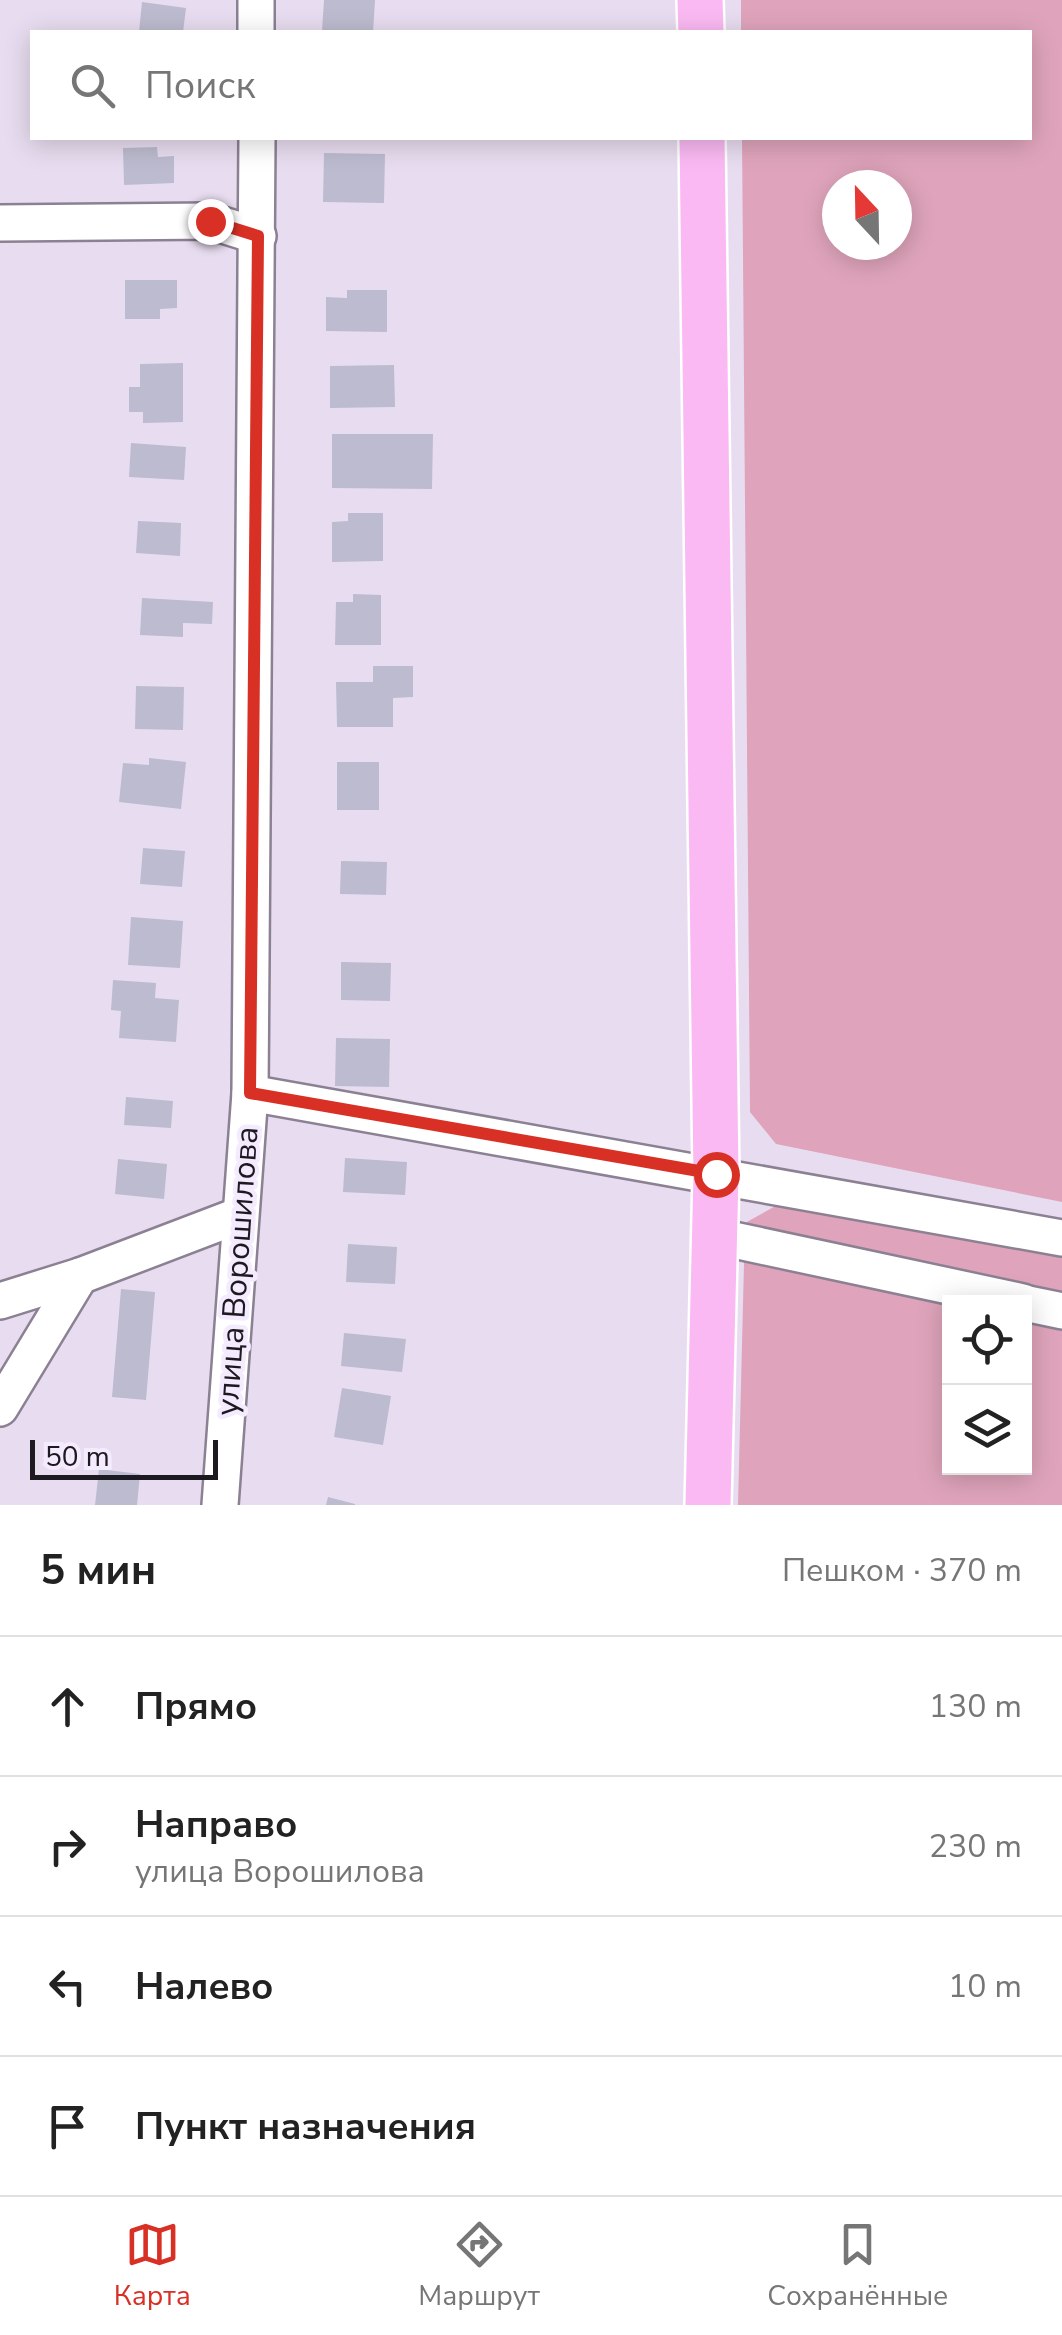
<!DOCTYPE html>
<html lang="ru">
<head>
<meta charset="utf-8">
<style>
	body { margin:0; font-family:"Nunito Sans",sans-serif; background:#f2f2f2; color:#222 }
	.controls { position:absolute; right:30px; bottom:30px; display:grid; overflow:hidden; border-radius:0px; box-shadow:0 5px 25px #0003 }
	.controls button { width:90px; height:90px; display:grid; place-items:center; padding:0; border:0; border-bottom:2px solid #e0e0e0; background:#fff; color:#222; font:50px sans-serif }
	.compass { position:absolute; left:822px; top:170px; width:90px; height:90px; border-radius:50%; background:#fff; box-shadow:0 5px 25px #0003; rotate:338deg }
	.scale { position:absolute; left:30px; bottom:25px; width:188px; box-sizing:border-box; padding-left:10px; border:5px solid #1d1920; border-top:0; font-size:28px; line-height:35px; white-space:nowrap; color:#1d1920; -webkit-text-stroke:8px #f5ebfe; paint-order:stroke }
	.stop { position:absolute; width:30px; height:30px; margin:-22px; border:8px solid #d93025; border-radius:50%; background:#fff }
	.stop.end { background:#d93025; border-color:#fff; box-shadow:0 2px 10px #0008 }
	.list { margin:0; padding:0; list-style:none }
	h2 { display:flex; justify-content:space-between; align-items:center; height:130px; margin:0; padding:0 40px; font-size:42px }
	h2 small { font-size:32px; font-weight:400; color:#767676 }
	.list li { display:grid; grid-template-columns:65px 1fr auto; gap:30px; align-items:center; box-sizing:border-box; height:140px; padding:0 40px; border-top:2px solid #e0e0e0 }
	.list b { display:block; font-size:38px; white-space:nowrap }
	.list p { margin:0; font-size:32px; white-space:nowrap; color:#767676 }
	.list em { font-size:32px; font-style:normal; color:#767676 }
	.icon { flex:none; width:55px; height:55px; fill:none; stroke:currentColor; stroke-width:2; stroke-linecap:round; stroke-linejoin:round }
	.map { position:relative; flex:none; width:1062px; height:1505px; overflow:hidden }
	.search { position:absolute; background:#fff; box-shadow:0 5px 25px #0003; left:30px; right:30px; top:30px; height:110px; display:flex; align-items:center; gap:25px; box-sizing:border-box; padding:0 35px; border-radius:0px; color:#767676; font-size:38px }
	.sheet { height:690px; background:#fff }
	nav { display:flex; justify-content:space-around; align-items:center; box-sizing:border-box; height:140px; border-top:2px solid #e0e0e0; background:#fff; font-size:28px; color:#767676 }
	nav a { display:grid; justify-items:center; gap:5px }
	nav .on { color:#d93025 }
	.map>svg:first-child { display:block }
</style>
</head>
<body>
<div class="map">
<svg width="1062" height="1505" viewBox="0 0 1062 1505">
	<rect width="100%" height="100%" fill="#e8ddf0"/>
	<g fill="#dfa4bb" fill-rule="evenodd">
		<path d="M741,0H1062V1202L776,1144L750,1112L742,138H1030V32H741ZM837,185H897V245H837Z"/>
		<path d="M797,1194L1062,1251V1505H738L745,1223ZM950,1302H1024V1468H950Z"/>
	</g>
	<g fill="#bdbbcf">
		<polygon points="324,0 375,0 373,32 322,31"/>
		<polygon points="142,2 186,8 183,32 139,32"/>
		<polygon points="157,147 158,157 174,156 174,183 124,185 123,148"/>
		<polygon points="324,153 385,154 384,203 323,202"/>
		<polygon points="125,280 177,280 177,308 160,309 160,319 125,319"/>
		<polygon points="347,290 387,290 387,332 326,331 326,297 347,298"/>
		<polygon points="183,363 183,422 143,423 143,412 129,412 129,387 140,387 140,364"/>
		<polygon points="394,365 395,407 330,408 330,366"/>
		<polygon points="332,434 433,434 432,489 332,488"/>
		<polygon points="131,443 186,447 184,480 129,477"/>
		<polygon points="348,513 383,513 383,561 332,562 332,522 348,521"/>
		<polygon points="138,521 181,523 180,556 136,553"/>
		<polygon points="353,594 381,595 381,645 335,645 336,602 353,602"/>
		<polygon points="142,598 213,602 212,624 183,623 183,637 140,635"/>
		<polygon points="373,666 413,666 413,697 393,698 393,727 337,727 336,682 373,682"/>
		<polygon points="136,686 184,687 183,730 135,729"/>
		<polygon points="149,758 186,762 181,809 119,802 123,763 149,765"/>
		<rect x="337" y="762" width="42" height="48"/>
		<polygon points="143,848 185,851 182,887 140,884"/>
		<polygon points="341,861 387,862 386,895 340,894"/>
		<polygon points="131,917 183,921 180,968 128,965"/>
		<polygon points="341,962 391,963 390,1001 341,1000"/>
		<polygon points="113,980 156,983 155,998 179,1000 176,1042 119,1038 121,1011 111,1010"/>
		<polygon points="336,1038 390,1039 389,1087 335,1086"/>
		<polygon points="126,1097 173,1101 171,1128 124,1125"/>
		<polygon points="345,1158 407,1162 405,1195 343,1192"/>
		<polygon points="118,1159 167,1164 164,1199 115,1194"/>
		<polygon points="348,1244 397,1247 395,1284 346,1282"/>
		<polygon points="121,1289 155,1292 146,1400 112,1397"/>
		<polygon points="344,1333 406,1339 402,1372 341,1366"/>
		<polygon points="342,1388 391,1396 383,1445 334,1437"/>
		<polygon points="99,1469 140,1474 137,1505 95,1505"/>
		<polygon points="328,1497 355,1504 355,1505 326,1505"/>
	</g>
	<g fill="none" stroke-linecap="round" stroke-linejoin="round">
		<defs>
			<g id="minor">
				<polyline points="256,0 256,32"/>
				<polyline points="0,223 210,221 258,236"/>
				<polyline points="250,1093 1062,1238"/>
				<polyline points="715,1236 1023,1302"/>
				<polyline points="0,1301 80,1276 240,1215"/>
				<polyline points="1024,1303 1062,1311"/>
				<polyline points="0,1408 80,1276"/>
				<polyline points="220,1505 250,1093 257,138"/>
			</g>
			<g id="major">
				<polyline points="700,0 701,32"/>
				<polyline points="702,138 716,1175 708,1505"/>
			</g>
		</defs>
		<use href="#minor" stroke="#8b8193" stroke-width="40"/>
		<use href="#major" stroke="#fff" stroke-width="50"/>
		<use href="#minor" stroke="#fff" stroke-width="35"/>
		<use href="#major" stroke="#fab9f2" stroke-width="45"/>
	</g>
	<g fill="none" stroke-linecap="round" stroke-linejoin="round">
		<polyline stroke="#d93025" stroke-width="12" points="210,221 258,236 250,1093 716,1174"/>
	</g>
	<g text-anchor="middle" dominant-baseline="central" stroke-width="9" stroke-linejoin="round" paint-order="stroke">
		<g font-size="32" fill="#1d1920" stroke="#f5ebfe">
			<text transform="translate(237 1271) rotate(-86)">улица Ворошилова</text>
		</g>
	</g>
</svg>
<div class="controls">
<button><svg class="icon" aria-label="locate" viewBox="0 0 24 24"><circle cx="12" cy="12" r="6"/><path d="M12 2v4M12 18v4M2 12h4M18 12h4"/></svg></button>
<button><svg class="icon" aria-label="layers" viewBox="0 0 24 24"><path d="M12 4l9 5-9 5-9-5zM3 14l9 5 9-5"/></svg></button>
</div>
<svg class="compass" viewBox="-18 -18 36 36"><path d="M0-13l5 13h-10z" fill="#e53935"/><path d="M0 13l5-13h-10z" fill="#767676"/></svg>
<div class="scale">50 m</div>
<div class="stop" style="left:716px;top:1174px"></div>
<div class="stop end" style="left:210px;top:221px"></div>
<div class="search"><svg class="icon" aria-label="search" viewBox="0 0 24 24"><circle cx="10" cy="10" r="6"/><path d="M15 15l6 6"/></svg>Поиск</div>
</div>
<section class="sheet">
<h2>5 мин<small>Пешком · 370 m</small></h2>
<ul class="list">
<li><svg class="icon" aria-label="ahead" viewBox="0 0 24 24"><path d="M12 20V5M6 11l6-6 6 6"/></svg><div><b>Прямо</b></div><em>130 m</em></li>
<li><svg class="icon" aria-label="right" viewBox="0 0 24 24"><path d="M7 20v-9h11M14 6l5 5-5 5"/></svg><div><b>Направо</b><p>улица Ворошилова</p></div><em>230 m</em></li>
<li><svg class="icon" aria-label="left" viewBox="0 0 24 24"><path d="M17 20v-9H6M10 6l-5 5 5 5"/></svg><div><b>Налево</b></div><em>10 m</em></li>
<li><svg class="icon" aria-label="arrive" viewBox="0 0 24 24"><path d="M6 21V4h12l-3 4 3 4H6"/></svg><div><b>Пункт назначения</b></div></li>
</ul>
</section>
<nav>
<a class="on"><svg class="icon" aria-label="map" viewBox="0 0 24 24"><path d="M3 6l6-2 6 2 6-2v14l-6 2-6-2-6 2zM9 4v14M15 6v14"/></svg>Карта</a>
<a><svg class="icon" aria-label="directions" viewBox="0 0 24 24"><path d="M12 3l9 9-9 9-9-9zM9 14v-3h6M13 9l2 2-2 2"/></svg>Маршрут</a>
<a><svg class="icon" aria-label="saved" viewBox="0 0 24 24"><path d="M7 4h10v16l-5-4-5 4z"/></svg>Сохранённые</a>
</nav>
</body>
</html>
